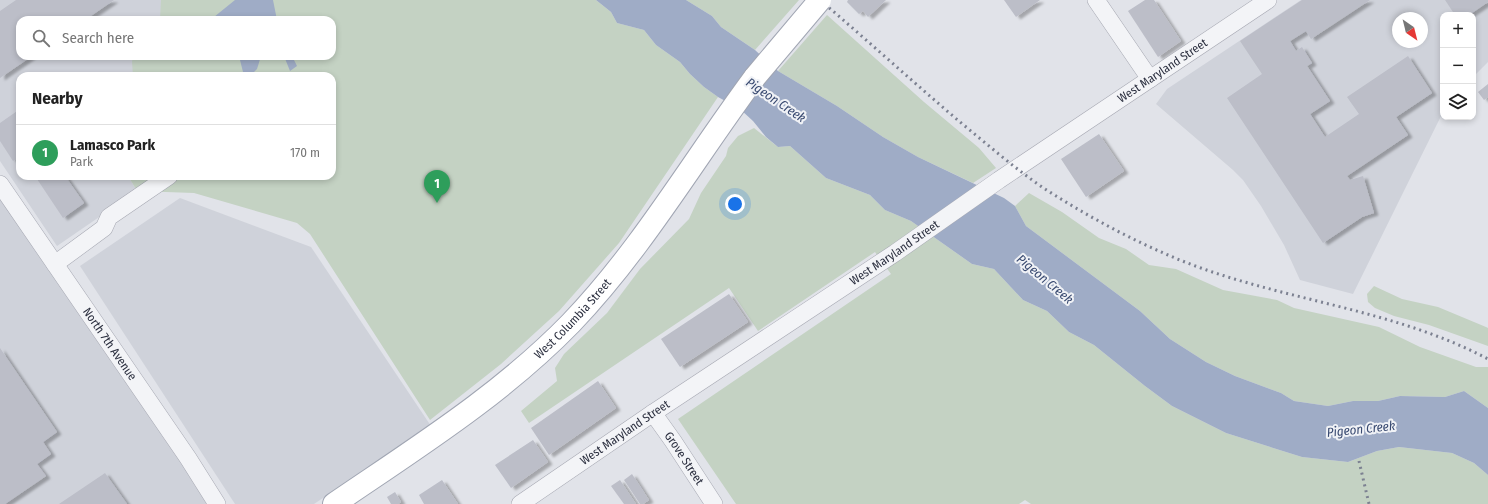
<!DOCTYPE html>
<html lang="en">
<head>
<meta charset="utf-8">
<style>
	body { margin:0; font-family:"Fira Sans Condensed",sans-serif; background:#f6f6f6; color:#222 }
	.controls { position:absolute; right:12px; top:12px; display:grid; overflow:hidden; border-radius:8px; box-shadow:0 2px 6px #0003 }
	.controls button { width:36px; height:36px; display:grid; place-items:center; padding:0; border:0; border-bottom:1px solid #e0e0e0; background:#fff; color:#222; font:20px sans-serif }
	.compass { position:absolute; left:1392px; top:12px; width:36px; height:36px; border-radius:50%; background:#fff; box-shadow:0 2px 6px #0003; rotate:145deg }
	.you { position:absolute; left:735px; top:204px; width:14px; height:14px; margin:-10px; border:3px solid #fff; border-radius:50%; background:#1a73e8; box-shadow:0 0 0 6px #1a73e833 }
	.badge { display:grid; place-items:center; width:26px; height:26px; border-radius:50%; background:#c45050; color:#fff; font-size:13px; font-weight:700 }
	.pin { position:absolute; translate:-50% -33px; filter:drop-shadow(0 1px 2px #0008) }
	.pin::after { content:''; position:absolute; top:21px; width:14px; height:12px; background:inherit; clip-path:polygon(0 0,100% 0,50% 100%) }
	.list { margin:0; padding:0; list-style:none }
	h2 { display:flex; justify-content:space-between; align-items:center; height:52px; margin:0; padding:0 16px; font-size:17px }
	h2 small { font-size:13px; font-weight:400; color:#767676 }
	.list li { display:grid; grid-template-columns:26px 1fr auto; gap:12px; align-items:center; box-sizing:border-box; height:56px; padding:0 16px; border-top:1px solid #e0e0e0 }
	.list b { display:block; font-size:15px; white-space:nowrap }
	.list p { margin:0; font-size:13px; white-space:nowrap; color:#767676 }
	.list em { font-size:13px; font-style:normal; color:#767676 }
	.icon { flex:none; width:22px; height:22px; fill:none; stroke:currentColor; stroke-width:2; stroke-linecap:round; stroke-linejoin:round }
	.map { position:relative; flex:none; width:1488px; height:504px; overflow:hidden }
	.search { position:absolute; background:#fff; box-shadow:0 2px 6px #0003; left:16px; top:16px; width:320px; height:44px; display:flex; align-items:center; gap:10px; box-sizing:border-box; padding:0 14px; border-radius:12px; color:#767676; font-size:15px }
	.panel { position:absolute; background:#fff; box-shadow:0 2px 6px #0003; left:16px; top:72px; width:320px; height:108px; border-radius:12px }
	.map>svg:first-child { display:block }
</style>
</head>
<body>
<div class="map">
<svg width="1488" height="504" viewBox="0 0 1488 504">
	<defs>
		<filter id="shadow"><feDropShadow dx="4.5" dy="2.5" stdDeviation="1" flood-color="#0004"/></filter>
	</defs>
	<rect width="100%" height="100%" fill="#e1e3e9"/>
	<g fill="#cfd2da" fill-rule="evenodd">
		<polygon points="0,0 172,0 169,20 20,20 20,56 151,56 140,76 20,76 20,176 128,176 137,191 57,246 0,161"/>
		<path d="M1301,0H1488V62L1473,77V15H1443V112L1353,294L1300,280L1284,245L1261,206L1243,180L1233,170L1156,104L1167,89ZM1398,18H1422V42H1398Z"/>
		<polygon points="0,187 216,504 0,504"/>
		<polygon points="180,198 311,247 431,426 314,504 235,504 80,266"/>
	</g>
	<g fill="#c4d2c3">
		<polygon points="161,0 596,0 611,12 617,23 644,30 656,45 680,62 690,74 704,87 718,97 619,243 559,311 501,364 430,420 310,234 297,223 194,193 137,191 128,176 332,176 332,76 133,76 132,62 133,56 332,56 332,20 160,20"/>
		<polygon points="686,0 799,0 755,50 721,27 712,16"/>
		<polygon points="827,15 924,102 979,148 996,168 973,183 918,157 883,137 837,106 778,71"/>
		<polygon points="754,128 778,147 790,146 826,178 870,195 885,210 911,221 972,264 994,269 1023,300 1047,311 1069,332 1094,345 1145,386 1172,406 1226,433 1302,457 1348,462 1377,451 1399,447 1452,453 1474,463 1488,475 1488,504 1031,504 1025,500 1019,504 736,504 678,419 891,274 875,252 758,331 729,288 529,423 521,411 557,381 555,368 564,354 607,313 640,269 689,219 701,193 726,156 728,148 738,136"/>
		<polygon points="1029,193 1062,212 1099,238 1126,249 1149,265 1176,269 1223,290 1277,300 1294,308 1379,327 1420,347 1476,367 1488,367 1488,408 1464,391 1445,397 1400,396 1378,401 1353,401 1328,406 1294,401 1281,393 1235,376 1206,362 1170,339 1140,311 1026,226 1015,206"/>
		<polygon points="1374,286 1402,299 1438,307 1486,327 1488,328 1488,346 1429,325 1394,316 1375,308 1368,302 1367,294"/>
	</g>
	<g fill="#9facc6">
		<polygon points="235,0 273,0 277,20 213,20 214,17"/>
		<polygon points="596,0 686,0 712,16 721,27 755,50 778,71 837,106 883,137 918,157 1004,198 1015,206 1026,226 1140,311 1170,339 1206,362 1235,376 1281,393 1294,401 1328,406 1353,401 1378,401 1400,396 1445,397 1464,391 1488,408 1488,475 1474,463 1452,453 1399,447 1377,451 1348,462 1302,457 1226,433 1172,406 1145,386 1094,345 1069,332 1047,311 1023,300 994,269 972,264 911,221 885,210 870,195 826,178 790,146 778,147 766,137 753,121 740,109 718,97 704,87 690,74 680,62 656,45 644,30 617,23 611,12"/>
		<polygon points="239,56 261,56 257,69 251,75 243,72"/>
		<polygon points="284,56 292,56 297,66 290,71"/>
	</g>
	<g fill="#bcbec8" filter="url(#shadow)">
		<polygon points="16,0 114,0 85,20 20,20 20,56 32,56 0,78 0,11"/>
		<polygon points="848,0 886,0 868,17 863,11 859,14 847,2"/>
		<polygon points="1004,0 1040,0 1016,17"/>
		<polygon points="1145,0 1154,0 1181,41 1158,57 1128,11"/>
		<polygon points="1302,0 1370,0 1311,39 1306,31 1290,41 1296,51 1302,47 1312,63 1307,66 1330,101 1310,114 1325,137 1359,114 1347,97 1408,56 1432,93 1396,117 1408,135 1347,176 1350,180 1363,176 1374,213 1362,217 1323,243 1227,98 1262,74 1240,41"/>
		<polygon points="1445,0 1488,0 1488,2 1469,15 1455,15"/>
		<polygon points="1488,84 1488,97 1484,100 1478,92"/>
		<polygon points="20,109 20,156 13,161 0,141 0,123"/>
		<polygon points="1099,134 1124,171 1086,197 1061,159"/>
		<polygon points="35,176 65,176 84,203 63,218"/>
		<polygon points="729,294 748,322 680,367 661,339"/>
		<polygon points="0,348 57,432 43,442 51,454 37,464 46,476 5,504 0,504"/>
		<polygon points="598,381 616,408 549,455 531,428"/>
		<polygon points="533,440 548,462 511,488 495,465"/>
		<polygon points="105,473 127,504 59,504"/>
		<polygon points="632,474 649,500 643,504 640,504 624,480"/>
		<polygon points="442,480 458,504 424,504 419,495"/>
		<polygon points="620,480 636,504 624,504 611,486"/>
		<polygon points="395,492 401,502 398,504 391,504 387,497"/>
	</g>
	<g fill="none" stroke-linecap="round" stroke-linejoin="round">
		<defs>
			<g id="minor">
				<polyline points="1096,0 1150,79"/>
				<path id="s1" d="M0,184L188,458L217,504"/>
				<polyline points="55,264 104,228 109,217 169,176"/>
				<path id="s2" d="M653,413L673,441L714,504"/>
				<path id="s3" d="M520,504L653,413L895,253L999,180L1268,0"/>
			</g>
			<g id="major">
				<path id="s4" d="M334,504C416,448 501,395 571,323C642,249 694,159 755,77"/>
			</g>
		</defs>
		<use href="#minor" stroke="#a7a9b3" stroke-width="18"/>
		<use href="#major" stroke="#a1a6b3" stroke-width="24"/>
		<use href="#minor" stroke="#f3f4f7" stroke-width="17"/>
		<use href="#major" stroke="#fff" stroke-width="22"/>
		<g stroke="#7c8191" stroke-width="3" stroke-dasharray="2 4" stroke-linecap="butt">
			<path d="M820,0C867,40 913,82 960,122C987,144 1013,167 1042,187C1082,213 1124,236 1168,255C1271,300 1388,306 1488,359"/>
			<polyline points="1359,461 1369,504"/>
		</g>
		<defs>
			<polyline id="major-bridge" points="755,77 820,0"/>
		</defs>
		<use href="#major-bridge" stroke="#a1a6b3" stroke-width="24" stroke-linecap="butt"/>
		<use href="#major-bridge" stroke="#fff" stroke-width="22"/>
	</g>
	<g text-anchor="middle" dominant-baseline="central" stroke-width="4" stroke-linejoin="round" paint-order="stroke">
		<g font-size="12" fill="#2b2f3f" stroke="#f0f2f6">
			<text stroke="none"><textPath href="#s3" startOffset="775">West Maryland Street</textPath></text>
			<text stroke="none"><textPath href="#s3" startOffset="451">West Maryland Street</textPath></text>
			<text stroke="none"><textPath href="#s4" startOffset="303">West Columbia Street</textPath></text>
			<text stroke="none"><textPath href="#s1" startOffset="194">North 7th Avenue</textPath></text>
			<text stroke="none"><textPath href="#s3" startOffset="127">West Maryland Street</textPath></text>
			<text stroke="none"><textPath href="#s2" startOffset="55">Grove Street</textPath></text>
		</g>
		<g font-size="13" font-style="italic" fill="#384970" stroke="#f0f2f6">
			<text transform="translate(776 100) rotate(34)">Pigeon Creek</text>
			<text transform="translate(1045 279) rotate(40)">Pigeon Creek</text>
			<text transform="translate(1361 429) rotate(-6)">Pigeon Creek</text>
		</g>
	</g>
</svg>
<div class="controls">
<button>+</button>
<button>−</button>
<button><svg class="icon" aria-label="layers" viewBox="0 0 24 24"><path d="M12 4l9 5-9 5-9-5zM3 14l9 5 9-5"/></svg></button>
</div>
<svg class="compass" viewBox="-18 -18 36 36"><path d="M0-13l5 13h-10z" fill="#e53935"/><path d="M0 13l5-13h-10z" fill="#767676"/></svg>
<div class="you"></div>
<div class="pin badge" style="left:437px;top:203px;background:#2e9e5b">1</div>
<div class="search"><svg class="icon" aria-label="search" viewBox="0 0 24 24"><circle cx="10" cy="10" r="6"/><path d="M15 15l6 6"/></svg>Search here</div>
<section class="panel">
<h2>Nearby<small></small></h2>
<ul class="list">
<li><span class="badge" style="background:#2e9e5b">1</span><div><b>Lamasco Park</b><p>Park</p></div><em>170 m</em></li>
</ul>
</section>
</div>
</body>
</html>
